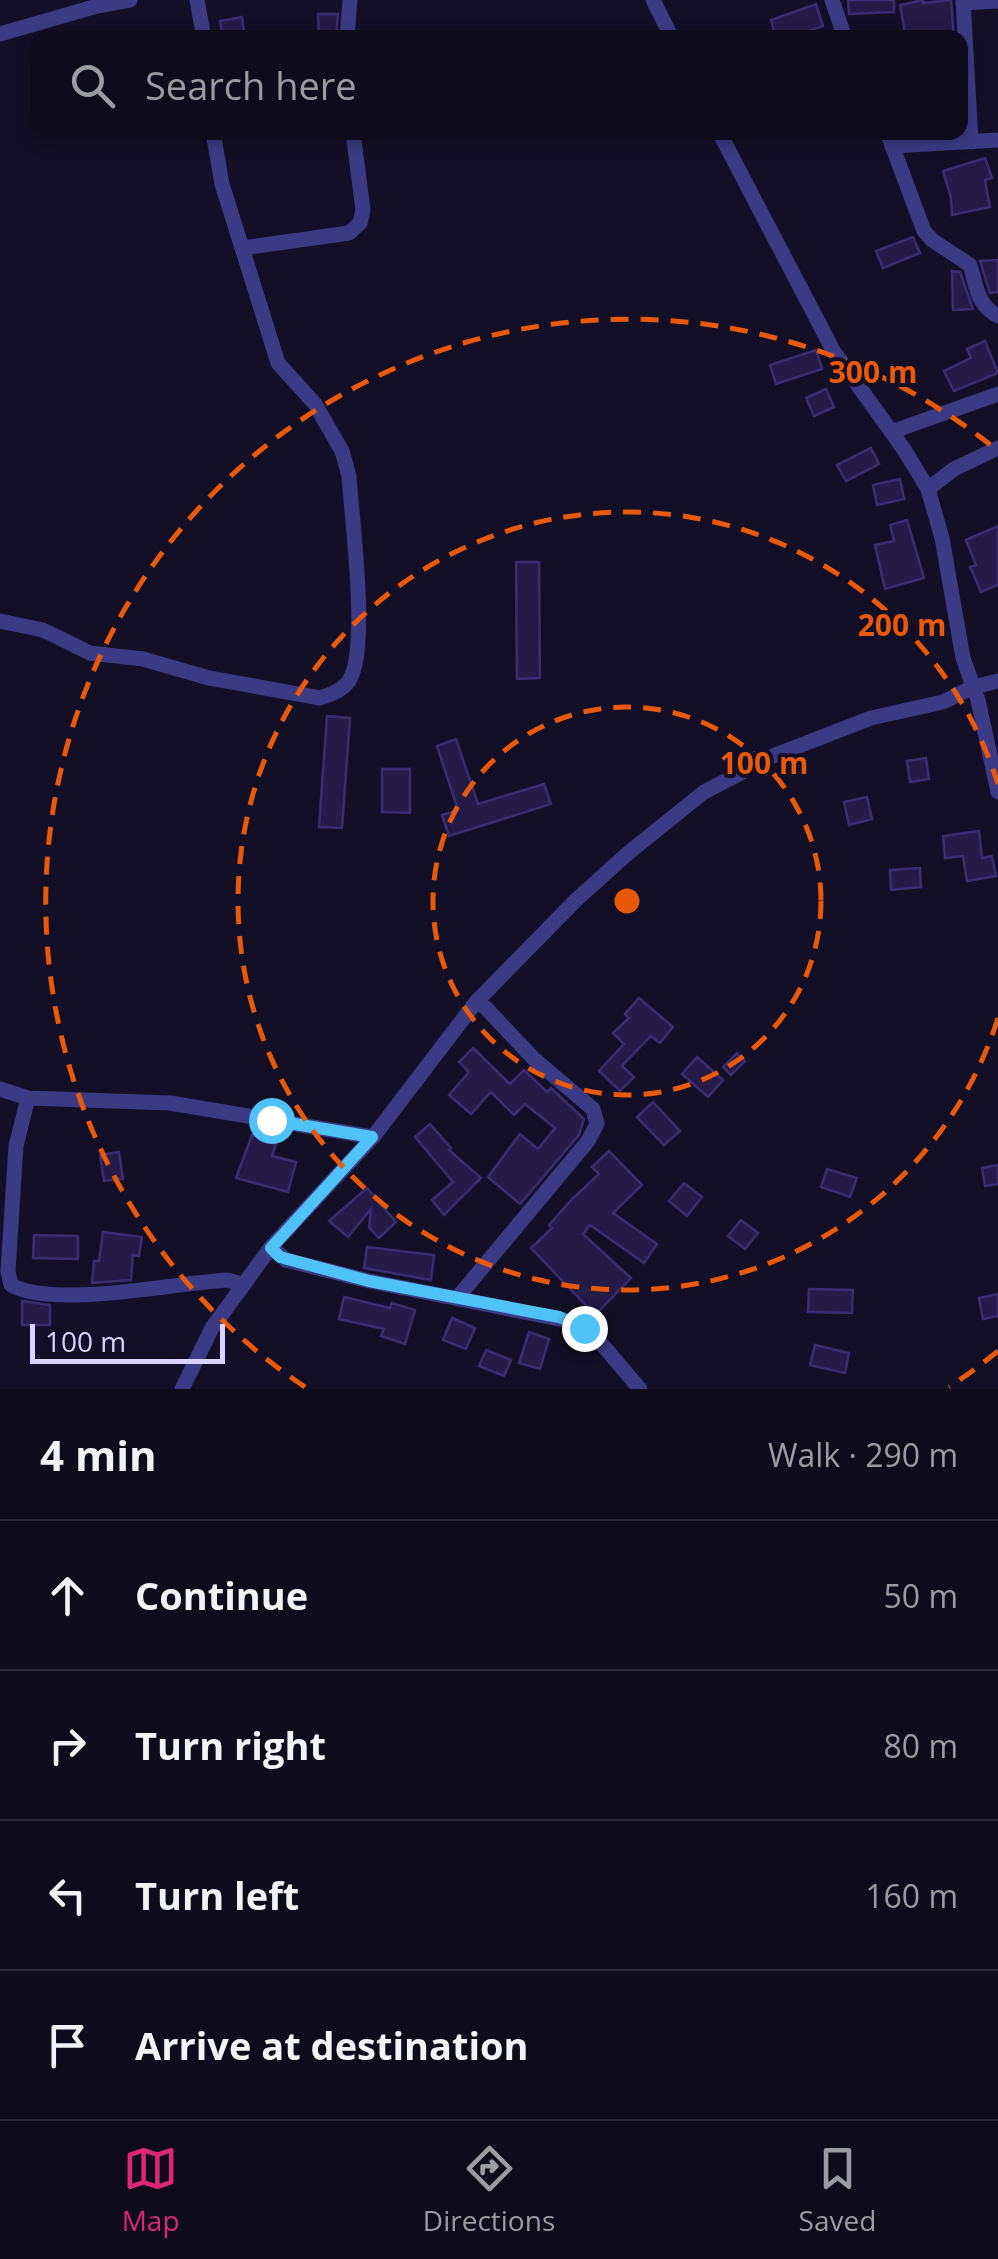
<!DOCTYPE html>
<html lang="en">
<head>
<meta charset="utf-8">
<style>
	body { margin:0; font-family:"Open Sans",sans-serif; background:#171425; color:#f1f3f6 }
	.scale { position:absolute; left:30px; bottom:25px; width:195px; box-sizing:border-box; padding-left:10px; border:5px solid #d9d4ff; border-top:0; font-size:28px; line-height:35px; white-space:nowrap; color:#d9d4ff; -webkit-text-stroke:8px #130f26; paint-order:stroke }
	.stop { position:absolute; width:30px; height:30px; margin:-22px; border:8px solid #4fc3f7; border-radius:50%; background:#fff }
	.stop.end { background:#4fc3f7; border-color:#fff; box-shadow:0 2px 10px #0008 }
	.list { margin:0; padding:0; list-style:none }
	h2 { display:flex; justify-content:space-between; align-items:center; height:130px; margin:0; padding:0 40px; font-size:42px }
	h2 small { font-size:32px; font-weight:400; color:#9b9ba3 }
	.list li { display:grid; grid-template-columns:65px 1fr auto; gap:30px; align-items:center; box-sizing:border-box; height:150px; padding:0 40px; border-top:2px solid #2e2b3b }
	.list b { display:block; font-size:38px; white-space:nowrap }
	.list em { font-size:32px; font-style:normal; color:#9b9ba3 }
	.icon { flex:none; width:55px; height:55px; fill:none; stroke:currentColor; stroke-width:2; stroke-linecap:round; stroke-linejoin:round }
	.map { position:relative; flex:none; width:998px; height:1389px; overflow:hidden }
	.search { position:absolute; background:#0e0b1c; box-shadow:0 5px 15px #0003; left:30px; right:30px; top:30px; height:110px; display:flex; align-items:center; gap:25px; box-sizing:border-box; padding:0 35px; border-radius:20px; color:#9b9ba3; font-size:38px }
	.sheet { height:730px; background:#0e0b1c }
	nav { display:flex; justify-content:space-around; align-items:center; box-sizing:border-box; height:140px; border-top:2px solid #2e2b3b; background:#0e0b1c; font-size:28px; color:#9b9ba3 }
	nav a { display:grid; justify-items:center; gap:5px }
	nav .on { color:#db2777 }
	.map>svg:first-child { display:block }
</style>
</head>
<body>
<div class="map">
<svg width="998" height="1389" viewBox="0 0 998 1389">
	<rect width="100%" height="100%" fill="#130f26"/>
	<g fill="#241b47" stroke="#3b2d73" stroke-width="2.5">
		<polygon points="848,0 894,0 894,12 849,14"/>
		<polygon points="923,0 923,3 951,0 954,38 906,38 900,5"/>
		<polygon points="816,4 823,26 788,38 776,38 771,20"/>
		<polygon points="318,14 338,14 336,38 319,38"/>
		<polygon points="242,17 245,38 223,38 220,21"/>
		<polygon points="985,158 992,178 985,180 990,207 952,215 951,198 943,171"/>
		<polygon points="913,237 920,253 883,268 876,251"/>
		<polygon points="998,260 998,292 990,293 980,261"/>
		<polygon points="952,271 960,272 973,309 953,310"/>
		<polygon points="985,341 998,373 954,391 944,371 971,358 967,349"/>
		<polygon points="816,350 822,369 776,384 770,365"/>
		<polygon points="826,389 834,407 814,416 806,398"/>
		<polygon points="871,448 879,464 846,481 837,465"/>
		<polygon points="900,479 904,499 877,505 873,485"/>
		<polygon points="907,520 924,578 885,589 875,545 894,541 890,525"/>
		<polygon points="998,526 998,585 981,592 970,567 976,565 966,540"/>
		<polygon points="516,562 539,562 540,678 517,679"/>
		<polygon points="327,716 350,718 342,828 319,827"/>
		<polygon points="456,739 478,804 544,784 551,804 449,836 442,815 458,810 437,746"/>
		<polygon points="926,758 929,779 910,782 907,761"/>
		<polygon points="382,769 410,769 410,813 382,812"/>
		<polygon points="867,797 872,819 849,825 844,802"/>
		<polygon points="979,831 982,858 992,856 996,876 967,881 963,856 945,858 943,836"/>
		<polygon points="920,868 921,887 891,890 890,870"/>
		<polygon points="639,998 673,1027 660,1043 651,1036 622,1066 634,1077 620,1091 599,1071 624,1044 613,1033 629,1018 625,1014"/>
		<polygon points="473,1048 510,1084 524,1070 547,1092 551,1088 584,1119 579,1135 520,1204 488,1177 520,1134 538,1149 555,1128 525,1104 514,1115 491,1092 471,1114 449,1095 469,1072 459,1062"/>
		<polygon points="737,1053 745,1061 731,1075 723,1067"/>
		<polygon points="697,1057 723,1080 708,1097 682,1074"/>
		<polygon points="653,1102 680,1131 664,1145 637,1117"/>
		<polygon points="430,1124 451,1148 449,1150 481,1178 444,1215 432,1200 453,1182 415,1137"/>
		<polygon points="252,1135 276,1144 272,1156 296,1162 288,1192 236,1178"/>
		<polygon points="609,1151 642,1185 613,1213 657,1244 644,1263 590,1225 583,1234 631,1278 595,1315 531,1248 552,1228 549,1225 572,1199 599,1174 592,1167"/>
		<polygon points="119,1152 123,1179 104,1181 100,1155"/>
		<polygon points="998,1165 998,1184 985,1186 982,1168"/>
		<polygon points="827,1169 857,1178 850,1197 821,1187"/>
		<polygon points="684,1183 702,1197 687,1216 669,1201"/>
		<polygon points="367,1188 396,1222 379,1238 369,1227 371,1209 348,1237 329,1221"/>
		<polygon points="741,1220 758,1233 745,1249 728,1236"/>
		<polygon points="103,1232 142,1237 139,1256 133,1255 131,1280 92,1283 94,1261 99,1261"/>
		<polygon points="34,1235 78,1236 78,1259 33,1258"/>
		<polygon points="367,1247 434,1255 431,1280 364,1268"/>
		<polygon points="809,1289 853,1290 852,1313 808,1312"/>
		<polygon points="998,1294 998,1316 983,1319 979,1298"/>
		<polygon points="344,1297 390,1308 392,1303 415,1310 405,1344 381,1336 384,1329 339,1319"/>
		<polygon points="22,1301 50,1305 50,1325 22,1325"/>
		<polygon points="452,1318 475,1328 466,1349 443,1340"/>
		<polygon points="529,1332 549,1339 540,1369 519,1363"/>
		<polygon points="815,1345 849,1353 845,1373 810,1365"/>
		<polygon points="486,1350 511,1360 504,1376 479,1366"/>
	</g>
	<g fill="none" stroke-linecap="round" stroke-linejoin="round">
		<g stroke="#3d3a85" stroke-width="15">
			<polyline points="197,0 204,38"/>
			<polyline points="653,0 672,38"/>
			<polyline points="832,0 845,38"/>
			<polyline points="963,0 971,142"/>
			<polyline points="963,3 998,1"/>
			<polyline points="0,34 97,6 130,0"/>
			<polyline points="347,38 350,0"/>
			<polyline points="719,132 834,352 903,448 928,489 942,538 963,658 978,700 998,792"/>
			<path d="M887,132L924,231L932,240L970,265C977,287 976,304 998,316"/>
			<polyline points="892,146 998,140"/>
			<polyline points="242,248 349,233 360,223 363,210 353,132"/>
			<polyline points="891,432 998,394"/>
			<polyline points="928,489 954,469 998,448"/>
			<path d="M0,621L43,630L90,653L143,659L209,678L320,698C332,694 346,689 351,677C368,642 352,520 349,476L342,451L315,404L278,363L222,184L213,132"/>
			<polyline points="0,1089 28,1098 170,1103 373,1137"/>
			<path d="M28,1098L16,1146L8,1271L11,1285C55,1309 174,1283 227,1280L242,1284"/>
			<polyline points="271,1247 286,1260 369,1281 574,1322 595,1336 640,1389"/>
			<polyline points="458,1297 588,1141 597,1124 593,1109 534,1059 485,1007 476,1002"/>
			<polyline points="182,1389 212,1328 271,1247 373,1137 476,1002 576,900 627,854 704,792 773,756 871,718 943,702 973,687 998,681"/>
		</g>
	</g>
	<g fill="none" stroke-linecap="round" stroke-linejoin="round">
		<polyline stroke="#4fc3f7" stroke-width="12" points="271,1120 372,1137 271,1248 280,1257 369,1281 559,1317 584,1328"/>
	</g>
	<g fill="none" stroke="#e8590c" stroke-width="5" stroke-dasharray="18 12">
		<circle cx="627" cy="901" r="194"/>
		<path d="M998 1018A389 389 0 1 1 998 784"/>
		<path d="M998 1351A583 583 0 0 1 949 1387M305 1387A583 583 0 1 1 998 451"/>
	</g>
	<circle cx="627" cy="901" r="15" fill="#e8590c" stroke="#130f26" stroke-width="5"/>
	<g font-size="30" text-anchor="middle" font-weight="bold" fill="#e8590c" stroke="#130f26" stroke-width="8" stroke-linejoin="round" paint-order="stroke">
		<text x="873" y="383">300 m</text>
		<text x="902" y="636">200 m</text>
		<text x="764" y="774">100 m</text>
	</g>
</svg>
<div class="scale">100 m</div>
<div class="stop" style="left:271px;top:1120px"></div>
<div class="stop end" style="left:584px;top:1328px"></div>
<div class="search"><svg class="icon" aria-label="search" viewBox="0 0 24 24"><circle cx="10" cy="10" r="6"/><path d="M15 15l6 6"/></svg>Search here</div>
</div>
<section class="sheet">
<h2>4 min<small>Walk · 290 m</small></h2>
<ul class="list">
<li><svg class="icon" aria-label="ahead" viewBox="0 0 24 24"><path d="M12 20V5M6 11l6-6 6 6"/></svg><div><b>Continue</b></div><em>50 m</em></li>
<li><svg class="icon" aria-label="right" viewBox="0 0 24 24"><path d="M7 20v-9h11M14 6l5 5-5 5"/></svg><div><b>Turn right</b></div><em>80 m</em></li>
<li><svg class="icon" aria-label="left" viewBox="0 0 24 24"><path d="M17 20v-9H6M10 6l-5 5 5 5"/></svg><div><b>Turn left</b></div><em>160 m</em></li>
<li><svg class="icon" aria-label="arrive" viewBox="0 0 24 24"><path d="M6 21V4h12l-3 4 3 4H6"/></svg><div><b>Arrive at destination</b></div></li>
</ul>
</section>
<nav>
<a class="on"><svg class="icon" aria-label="map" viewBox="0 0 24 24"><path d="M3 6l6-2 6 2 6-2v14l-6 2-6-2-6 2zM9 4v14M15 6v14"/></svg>Map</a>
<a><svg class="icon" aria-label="directions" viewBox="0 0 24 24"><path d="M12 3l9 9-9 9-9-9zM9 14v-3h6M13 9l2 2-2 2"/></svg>Directions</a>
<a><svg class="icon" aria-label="saved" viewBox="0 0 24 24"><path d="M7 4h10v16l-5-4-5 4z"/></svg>Saved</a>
</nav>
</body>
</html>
